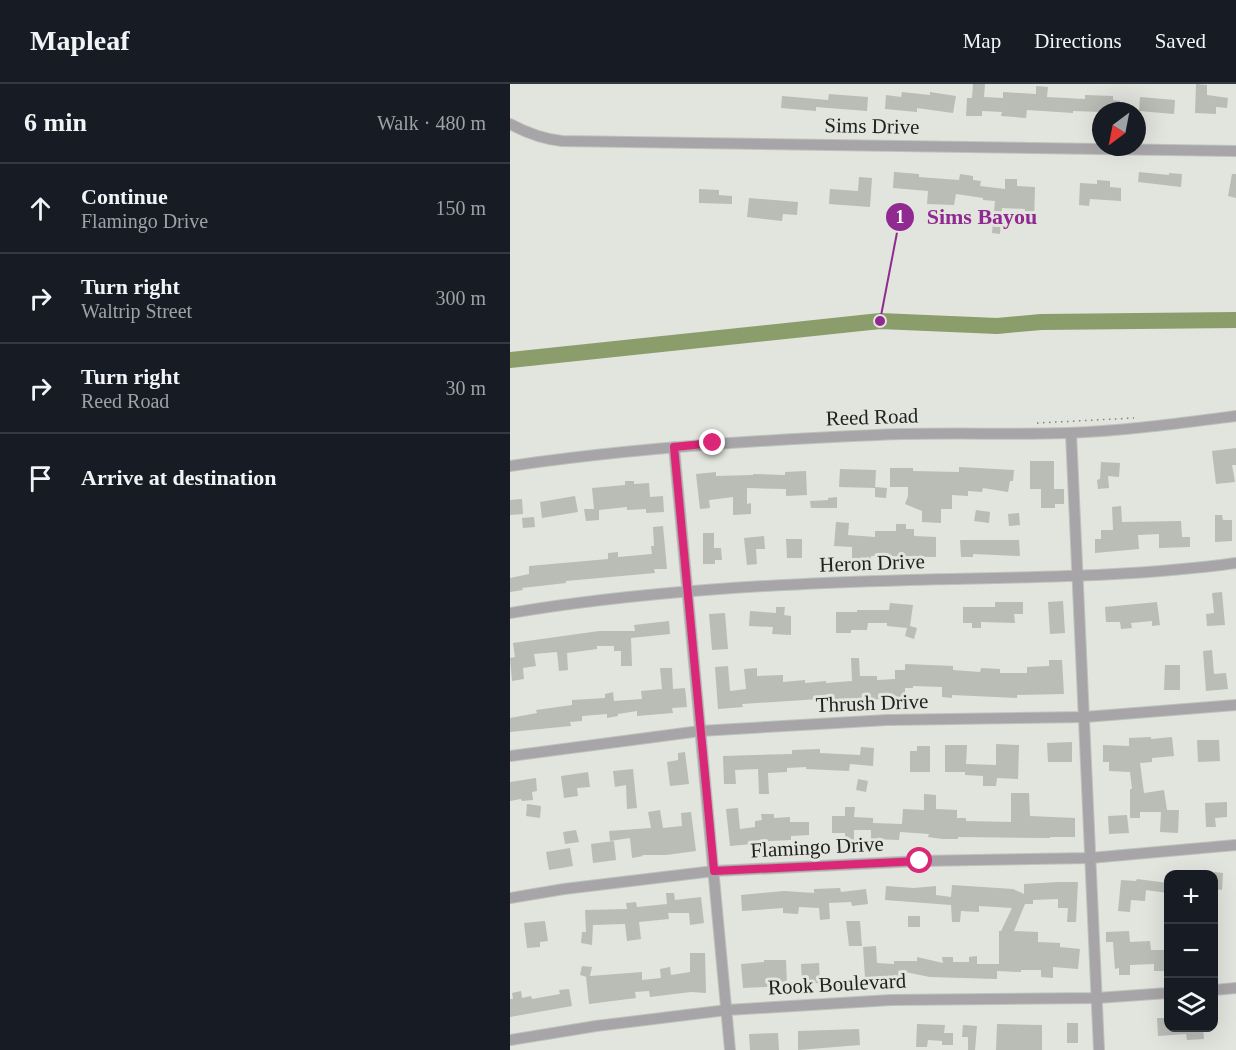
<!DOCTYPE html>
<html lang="en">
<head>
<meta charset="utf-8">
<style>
	body { margin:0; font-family:Georgia,serif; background:#20242c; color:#f1f3f6 }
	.controls { position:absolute; right:18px; bottom:18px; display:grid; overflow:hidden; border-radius:12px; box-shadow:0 6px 24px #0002 }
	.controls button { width:54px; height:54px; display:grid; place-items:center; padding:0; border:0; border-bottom:2px solid #363941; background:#171b24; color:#f1f3f6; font:30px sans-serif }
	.compass { position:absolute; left:582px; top:18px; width:54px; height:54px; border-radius:50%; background:#171b24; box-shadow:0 6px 24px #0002; rotate:212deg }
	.stop { position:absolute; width:18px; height:18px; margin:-14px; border:4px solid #db2777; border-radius:50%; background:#fff }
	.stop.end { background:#db2777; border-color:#fff; box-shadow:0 2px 6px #0008 }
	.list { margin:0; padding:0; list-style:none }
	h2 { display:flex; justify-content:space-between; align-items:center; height:78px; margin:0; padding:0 24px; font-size:26px }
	h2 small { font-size:20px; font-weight:400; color:#9ea1a6 }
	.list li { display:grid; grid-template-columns:39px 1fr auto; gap:18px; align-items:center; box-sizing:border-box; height:90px; padding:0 24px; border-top:2px solid #363941 }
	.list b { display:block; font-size:22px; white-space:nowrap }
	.list p { margin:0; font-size:20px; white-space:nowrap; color:#9ea1a6 }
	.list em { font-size:20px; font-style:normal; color:#9ea1a6 }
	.icon { flex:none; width:33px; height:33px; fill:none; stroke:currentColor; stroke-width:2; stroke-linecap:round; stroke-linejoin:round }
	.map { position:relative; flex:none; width:726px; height:966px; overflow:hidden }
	header { display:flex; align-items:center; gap:36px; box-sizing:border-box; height:84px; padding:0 30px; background:#171b24; border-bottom:2px solid #363941 }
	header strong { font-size:28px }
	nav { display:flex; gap:33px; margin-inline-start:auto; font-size:21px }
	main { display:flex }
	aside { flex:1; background:#171b24 }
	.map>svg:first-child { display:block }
</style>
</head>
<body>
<header>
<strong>Mapleaf</strong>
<nav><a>Map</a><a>Directions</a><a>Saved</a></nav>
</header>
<main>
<aside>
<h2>6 min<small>Walk · 480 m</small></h2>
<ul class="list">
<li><svg class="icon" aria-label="ahead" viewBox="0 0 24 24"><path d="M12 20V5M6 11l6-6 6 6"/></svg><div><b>Continue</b><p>Flamingo Drive</p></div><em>150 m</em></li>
<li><svg class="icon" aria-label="right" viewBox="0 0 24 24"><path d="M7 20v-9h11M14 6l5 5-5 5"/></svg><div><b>Turn right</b><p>Waltrip Street</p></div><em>300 m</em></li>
<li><svg class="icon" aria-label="right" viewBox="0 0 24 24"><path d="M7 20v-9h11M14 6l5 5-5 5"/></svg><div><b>Turn right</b><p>Reed Road</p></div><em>30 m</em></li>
<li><svg class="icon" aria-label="arrive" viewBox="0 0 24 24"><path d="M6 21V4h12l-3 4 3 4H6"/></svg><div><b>Arrive at destination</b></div></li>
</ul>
</aside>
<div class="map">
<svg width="726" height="966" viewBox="0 0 726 966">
	<rect width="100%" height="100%" fill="#e2e4de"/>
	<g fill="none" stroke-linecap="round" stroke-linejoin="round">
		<polyline stroke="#8b9d6a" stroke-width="16" points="0,276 370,237 487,242 531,238 726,236"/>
	</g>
	<g fill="#babcb6">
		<polygon points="463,0 475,0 474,13 493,14 493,8 526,10 526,2 538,3 537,13 575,15 575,11 603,12 603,16 610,17 610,24 602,24 602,27 591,28 563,27 563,29 517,26 516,34 491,32 492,28 472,27 472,32 456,32 457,14 462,14"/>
		<polygon points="686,0 697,1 697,11 718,14 717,24 706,23 706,30 685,29"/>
		<polygon points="392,8 420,11 420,8 446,12 443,29 407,24 407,28 375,25 376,11 391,13"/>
		<polygon points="319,10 358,13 357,27 306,23 306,27 271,24 272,12 318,16"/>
		<polygon points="630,13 665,16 664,30 629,27"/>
		<polygon points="384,88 409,90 409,93 449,96 450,90 463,92 463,96 471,97 470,102 495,105 495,95 507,95 507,102 525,103 524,139 513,138 515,125 492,124 490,150 482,149 485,117 473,116 473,114 446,110 444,121 417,120 418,107 383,104"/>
		<polygon points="629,88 659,91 659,89 672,90 671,103 628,98"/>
		<polygon points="722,90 726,90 726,114 718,112"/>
		<polygon points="349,93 362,94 360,123 319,120 320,105 348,107"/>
		<polygon points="587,96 600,97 600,103 611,104 611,117 580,115 579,122 569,121 570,99 587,100"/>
		<polygon points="189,105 209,106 209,111 222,112 222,120 189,119"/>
		<polygon points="239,114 288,118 287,131 273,130 272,137 237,133"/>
		<polygon points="726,364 726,381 722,381 725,398 706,400 702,367"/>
		<polygon points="520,377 544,377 544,405 554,405 554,420 545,420 545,424 531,424 531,405 520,405"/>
		<polygon points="591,378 610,379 609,393 598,392 599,404 588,405 587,396 590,395"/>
		<polygon points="449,383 504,386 503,397 500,397 498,408 473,404 472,408 458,407 458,412 442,411 442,425 431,425 431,439 412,438 412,427 395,420 398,412 398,403 380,403 380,384 403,384 403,387 449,388"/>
		<polygon points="330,385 366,386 365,404 329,403"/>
		<polygon points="296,387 297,411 276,412 276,405 237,404 237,420 241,419 241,430 223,431 223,413 199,416 200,424 190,425 186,390 206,388 206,392 243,391 243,390 275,391 275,388"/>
		<polygon points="115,397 124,397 124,400 139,399 140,413 153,412 154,428 136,429 136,425 117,426 117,423 89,426 89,436 76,437 74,425 84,425 82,404 115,401"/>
		<polygon points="365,403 377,404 376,414 365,413"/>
		<polygon points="65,412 68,428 32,434 30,418"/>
		<polygon points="327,413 327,424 301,424 300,417 318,416 318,414"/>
		<polygon points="12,415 13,430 0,431 0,416"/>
		<polygon points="611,422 612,438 671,437 672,453 680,453 680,463 649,464 649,450 628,451 629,465 585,469 585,455 591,455 591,446 603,446 602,423"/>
		<polygon points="466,426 480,428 479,439 464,437"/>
		<polygon points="509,429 510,441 499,442 498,430"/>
		<polygon points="705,431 712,431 713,436 722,436 722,457 705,458"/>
		<polygon points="24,433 25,443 13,444 12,434"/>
		<polygon points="326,438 339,439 338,451 365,453 365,447 386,447 386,440 396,440 396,445 404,445 404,452 426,453 426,473 361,472 361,475 342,474 342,463 324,462"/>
		<polygon points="153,442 157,485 144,485 145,489 56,497 56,499 12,504 13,506 0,508 0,494 19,490 19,482 98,475 98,469 108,468 108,473 142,470 141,462 144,462 143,443"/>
		<polygon points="193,449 204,449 204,464 211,464 212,476 205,476 205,480 193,480"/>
		<polygon points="254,452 255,465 246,465 247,480 237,481 234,454"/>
		<polygon points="276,455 292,455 292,474 277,474"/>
		<polygon points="450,456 509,456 510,472 463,470 463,473 451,473"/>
		<polygon points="712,508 715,541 697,542 696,530 704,529 702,509"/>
		<polygon points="553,517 555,549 540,550 538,518"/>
		<polygon points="485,518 513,518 513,530 504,530 505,539 471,538 471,544 462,544 462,539 453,539 453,523 485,523"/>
		<polygon points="647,518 650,541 642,542 642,537 621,539 622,544 611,545 610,538 596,538 595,523"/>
		<polygon points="380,519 403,521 400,542 407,544 404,555 395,552 397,544 377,542 377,539 358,539 357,546 341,546 341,549 326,549 326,528 347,528 347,526 379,526"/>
		<polygon points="266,523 275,523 274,531 281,532 281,551 262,550 263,543 239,542 240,527 266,529"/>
		<polygon points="215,529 218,565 202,566 199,530"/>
		<polygon points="159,537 160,550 121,554 122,582 111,582 111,567 104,567 104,562 87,562 87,565 57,569 58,586 49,587 47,568 24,570 26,582 13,584 14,595 2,597 0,574 5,573 3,559 89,547 125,547 124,541"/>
		<polygon points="702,566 704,590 716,589 718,605 696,607 693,567"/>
		<polygon points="341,574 349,574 350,592 367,592 367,596 385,595 385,586 395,586 395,580 443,582 443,586 470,588 471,584 490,585 490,589 517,589 517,583 539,582 539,576 552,576 554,610 507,611 507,614 442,611 442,614 432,613 432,603 403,602 403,604 395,604 395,614 350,616 350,614 324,616 324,614 232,620 233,623 208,625 205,583 218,582 220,607 236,605 234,585 247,584 247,592 273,591 273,598 295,596 295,599 316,597 316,599 342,597"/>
		<polygon points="655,581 670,581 670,606 654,606"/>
		<polygon points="150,584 162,584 163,605 175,604 177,623 162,624 163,629 127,632 127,627 108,630 108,632 97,634 97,630 72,632 72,637 60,638 61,642 0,648 0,634 27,629 26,626 62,621 62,616 95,614 95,610 103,608 104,617 132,615 131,607 152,605"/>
		<polygon points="641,653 641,655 662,653 664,672 642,674 642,678 630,679 634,709 654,706 657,726 669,726 668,749 650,748 651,728 630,728 630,734 620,734 620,705 622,705 620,688 599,687 599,678 593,678 593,661 619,662 619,654"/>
		<polygon points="687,656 709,656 710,677 688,678"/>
		<polygon points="562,658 562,678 538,678 537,659"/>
		<polygon points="486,660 509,661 508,695 487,694 486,702 473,702 473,692 455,691 455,688 435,688 435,661 457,661 456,680 486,681"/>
		<polygon points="407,662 420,662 420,688 400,688 400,667 407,667"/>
		<polygon points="351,663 364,664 363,682 340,680 339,687 296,685 296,683 277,684 277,688 258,689 259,710 249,710 248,685 225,686 226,700 214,700 213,672 282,670 282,666 310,665 310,669 350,671"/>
		<polygon points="175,668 179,700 160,702 157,678 168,676 168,669"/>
		<polygon points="123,685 127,724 117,725 116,701 105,703 103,687"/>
		<polygon points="78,688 80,703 67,704 68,712 54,714 51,692"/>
		<polygon points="26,694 27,707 22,708 23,716 12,717 11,715 0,717 0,698"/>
		<polygon points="348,695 358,697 356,708 346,706"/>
		<polygon points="501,709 519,709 520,732 565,734 565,753 540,753 540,754 448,753 448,755 432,755 418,753 419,750 390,748 389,756 361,755 361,746 344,746 344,756 335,756 335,749 322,749 322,732 335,732 335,723 345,723 344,733 363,734 363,739 392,740 393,725 414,726 414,710 426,711 426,725 447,726 447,734 456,734 456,737 501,738"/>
		<polygon points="717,718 717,733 705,734 706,743 696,743 695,719"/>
		<polygon points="17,720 31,722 30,734 16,732"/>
		<polygon points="228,724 230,745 245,743 245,737 252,736 251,730 264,730 264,734 280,733 280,738 299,738 299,751 281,752 281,756 242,758 242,760 220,762 216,725"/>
		<polygon points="150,726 153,744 172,742 171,729 181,728 186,767 156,771 132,771 133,772 122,774 120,754 100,757 99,747 141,744 138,728"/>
		<polygon points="617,731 619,749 599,750 598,732"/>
		<polygon points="66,746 69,758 55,760 53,748"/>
		<polygon points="104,757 106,776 83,779 81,760"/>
		<polygon points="60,764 63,782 39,786 36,768"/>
		<polygon points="704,788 713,789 712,806 704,805"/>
		<polygon points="627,795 658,799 658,809 636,806 635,817 621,816 620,828 608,827 611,796 626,797"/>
		<polygon points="548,798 568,798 566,838 557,838 558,824 548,824 548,815 523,816 523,820 515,820 504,847 528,848 528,858 550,859 550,863 570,865 568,885 543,883 543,894 531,893 531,886 511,886 511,888 487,887 487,895 420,893 395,888 395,896 377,896 377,892 355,894 353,863 366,862 367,879 384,880 384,877 407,877 407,873 433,879 432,873 443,873 443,878 459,878 459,873 467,872 467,880 489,880 489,847 491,847 502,824 469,822 469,828 451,827 450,838 442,838 441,821 375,816 376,802 404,804 426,802 426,811 441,813 442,801 503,805 514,810 514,800"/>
		<polygon points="330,804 331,808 356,805 358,820 342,822 341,818 319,819 320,835 310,836 309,824 289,823 288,830 273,829 273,824 232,827 231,811 274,807 304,809 304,805"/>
		<polygon points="156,809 164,809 165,816 191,813 194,839 180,841 179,829 158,829 159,835 129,838 131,855 117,857 115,840 83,841 82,861 71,859 72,848 76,848 75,826 117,825 116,819 126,818 127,823 157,820"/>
		<rect x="398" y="832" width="12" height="11"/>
		<polygon points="35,837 38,857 30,858 30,863 17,864 14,839"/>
		<polygon points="336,837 350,837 352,862 339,862"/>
		<polygon points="619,847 620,858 640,857 641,866 658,866 658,887 644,887 644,880 620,881 620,891 609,891 609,884 605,885 603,858 596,858 596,848"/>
		<polygon points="180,869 195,869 196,909 181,908 140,913 139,907 125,908 126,914 79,920 76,893 77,893 70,891 72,882 82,883 80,892 132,888 132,896 151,894 150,885 160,883 161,891 180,888"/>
		<polygon points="254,876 276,876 277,902 233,904 231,880 254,878"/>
		<polygon points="309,879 310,899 292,900 291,880"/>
		<polygon points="59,905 62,922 0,933 0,915 3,915 2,909 11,907 12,914 21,912 22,915 50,910 49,906"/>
		<polygon points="647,934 658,934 658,944 693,944 694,955 677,956 676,950 648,952"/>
		<rect x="557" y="939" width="11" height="20"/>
		<polygon points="407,940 435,941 434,949 443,949 443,961 432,961 432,957 418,956 417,963 406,963"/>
		<polygon points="487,940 532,941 532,966 486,966"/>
		<polygon points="453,941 467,942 465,966 458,966 458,953 452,953"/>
		<polygon points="349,945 350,961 288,966 288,947"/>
		<polygon points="268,949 269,966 240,966 239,950"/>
	</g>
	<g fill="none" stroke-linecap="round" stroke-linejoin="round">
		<defs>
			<g id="street">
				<path d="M0,40C17,49 32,55 52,57L726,67"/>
				<polyline points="561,349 589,966"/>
				<polyline points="164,363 220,966"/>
				<path d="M0,382C122,364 244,356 367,351C431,348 495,351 558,349C614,347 671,339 726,332"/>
				<path d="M0,529C132,507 265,500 399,496C508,493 618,494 726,479"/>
				<polyline points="0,672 190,647 377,636 575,633 726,621"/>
				<polyline points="0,814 54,805 204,787 410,777 580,774 726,761"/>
				<polyline points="704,906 726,904"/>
				<polyline points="0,956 86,942 217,926 381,916 587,914 658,909"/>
			</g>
		</defs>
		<use href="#street" stroke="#bfc1bc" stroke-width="12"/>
		<polyline stroke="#7f817d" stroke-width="1.5" stroke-dasharray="1.5 4.5" stroke-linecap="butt" points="527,339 624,334"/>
		<use href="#street" stroke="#a7a5a7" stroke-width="10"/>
	</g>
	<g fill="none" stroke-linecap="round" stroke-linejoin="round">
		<polyline stroke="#db2777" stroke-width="8" points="203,359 164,363 204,787 410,777"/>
	</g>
	<g text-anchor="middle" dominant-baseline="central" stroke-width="6" stroke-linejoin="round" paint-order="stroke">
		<g font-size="21" fill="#212220" stroke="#e2e4de">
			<text transform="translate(362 42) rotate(1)">Sims Drive</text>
			<text transform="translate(362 333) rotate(-2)">Reed Road</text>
			<text transform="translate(362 479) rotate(-2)">Heron Drive</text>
			<text transform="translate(362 619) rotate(-2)">Thrush Drive</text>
			<text transform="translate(307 763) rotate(-3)">Flamingo Drive</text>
			<text transform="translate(327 900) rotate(-3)">Rook Boulevard</text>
		</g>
	</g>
	<path fill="none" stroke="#902a90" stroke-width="2" d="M370 237L390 133"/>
	<g fill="#902a90" stroke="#e2e4de" stroke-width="2">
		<circle cx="370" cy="237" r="6"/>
		<circle cx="390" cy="133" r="15"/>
	</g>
	<g font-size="18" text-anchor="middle" font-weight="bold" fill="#fff">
		<text x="390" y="139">1</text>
	</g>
	<g font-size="22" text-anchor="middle" font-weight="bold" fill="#902a90" stroke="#e2e4de" stroke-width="6" stroke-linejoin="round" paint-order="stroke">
		<text x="472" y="140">Sims Bayou</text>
	</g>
</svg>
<div class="controls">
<button>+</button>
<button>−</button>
<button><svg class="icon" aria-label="layers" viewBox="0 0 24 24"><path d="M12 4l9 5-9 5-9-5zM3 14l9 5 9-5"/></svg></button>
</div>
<svg class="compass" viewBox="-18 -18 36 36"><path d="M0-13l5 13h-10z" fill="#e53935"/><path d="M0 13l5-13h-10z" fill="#9ea1a6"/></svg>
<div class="stop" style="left:410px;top:777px"></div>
<div class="stop end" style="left:203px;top:359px"></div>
</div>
</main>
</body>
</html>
